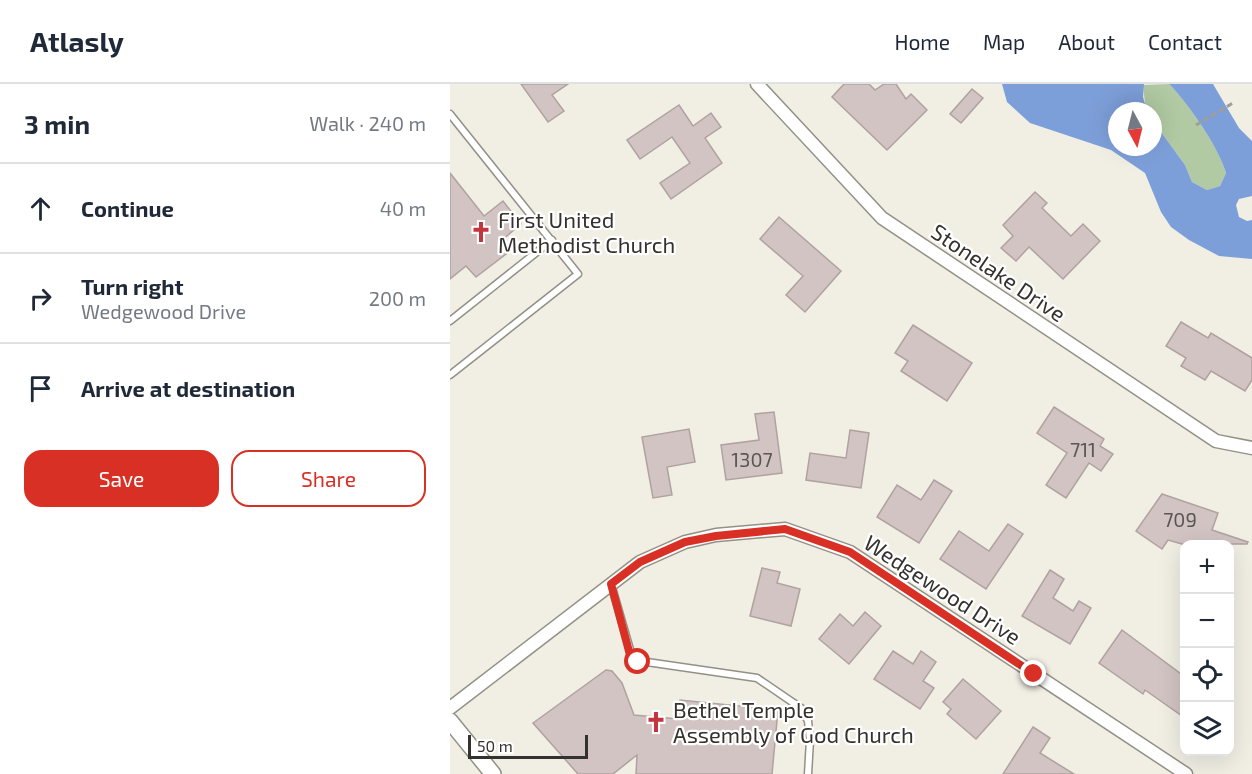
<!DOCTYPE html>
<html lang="en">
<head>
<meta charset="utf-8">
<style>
	body { margin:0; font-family:"Exo 2",sans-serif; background:#f6f6f7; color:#1f2937 }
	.controls { position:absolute; right:18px; bottom:18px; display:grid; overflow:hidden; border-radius:12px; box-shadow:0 6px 24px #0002 }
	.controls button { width:54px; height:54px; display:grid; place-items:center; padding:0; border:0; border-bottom:2px solid #e0e1e3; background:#fff; color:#1f2937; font:30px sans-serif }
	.compass { position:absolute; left:658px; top:18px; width:54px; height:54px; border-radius:50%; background:#fff; box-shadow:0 6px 24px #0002; rotate:173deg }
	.scale { position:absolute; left:18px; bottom:15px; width:120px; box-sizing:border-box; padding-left:6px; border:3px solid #33322e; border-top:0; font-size:16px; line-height:21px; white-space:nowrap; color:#33322e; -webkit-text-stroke:4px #fff; paint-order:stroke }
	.stop { position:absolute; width:18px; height:18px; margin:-14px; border:4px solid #d93025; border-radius:50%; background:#fff }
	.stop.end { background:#d93025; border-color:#fff; box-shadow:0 2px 6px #0008 }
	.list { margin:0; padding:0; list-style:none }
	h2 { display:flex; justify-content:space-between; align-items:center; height:78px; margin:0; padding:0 24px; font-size:26px }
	h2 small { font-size:20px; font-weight:400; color:#747a83 }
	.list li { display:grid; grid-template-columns:39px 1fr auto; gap:18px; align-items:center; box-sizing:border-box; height:90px; padding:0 24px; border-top:2px solid #e0e1e3 }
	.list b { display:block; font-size:22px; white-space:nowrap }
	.list p { margin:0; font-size:20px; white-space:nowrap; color:#747a83 }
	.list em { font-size:20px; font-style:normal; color:#747a83 }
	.actions { display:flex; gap:12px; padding:18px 24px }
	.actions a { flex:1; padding:14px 0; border:2px solid #d93025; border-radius:18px; text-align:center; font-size:21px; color:#d93025 }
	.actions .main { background:#d93025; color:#fff }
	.icon { flex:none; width:33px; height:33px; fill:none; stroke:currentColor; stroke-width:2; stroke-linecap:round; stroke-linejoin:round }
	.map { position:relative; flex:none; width:802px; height:690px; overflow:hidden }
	header { display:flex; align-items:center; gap:36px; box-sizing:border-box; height:84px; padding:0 30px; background:#fff; border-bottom:2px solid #e0e1e3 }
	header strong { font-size:28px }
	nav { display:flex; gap:33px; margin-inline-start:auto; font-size:21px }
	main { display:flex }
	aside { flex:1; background:#fff }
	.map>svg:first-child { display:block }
</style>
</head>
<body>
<header>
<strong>Atlasly</strong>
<nav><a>Home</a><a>Map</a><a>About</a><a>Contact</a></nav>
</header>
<main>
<aside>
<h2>3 min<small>Walk · 240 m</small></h2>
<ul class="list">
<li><svg class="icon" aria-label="ahead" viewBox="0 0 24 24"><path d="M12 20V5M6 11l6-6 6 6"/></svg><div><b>Continue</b></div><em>40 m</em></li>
<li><svg class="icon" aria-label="right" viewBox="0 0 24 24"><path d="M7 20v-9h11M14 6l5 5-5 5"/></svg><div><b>Turn right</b><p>Wedgewood Drive</p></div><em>200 m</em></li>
<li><svg class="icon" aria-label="arrive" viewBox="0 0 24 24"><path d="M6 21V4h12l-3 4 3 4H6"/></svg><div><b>Arrive at destination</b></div></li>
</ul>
<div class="actions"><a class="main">Save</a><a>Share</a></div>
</aside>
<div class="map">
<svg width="802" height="690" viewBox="0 0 802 690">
	<rect width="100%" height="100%" fill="#f1efe4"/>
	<path fill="#b1caa3" d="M719,0C738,19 769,64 776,89L770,102L757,106L742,98L735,81L703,37V27H696L693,1Z"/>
	<path fill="#7d9fd9" d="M552,0H694L693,13L697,27H667V63H703V37L735,81L742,98L757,106L770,102L776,89C769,64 738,19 719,0H763L789,44L802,57V112L789,115L786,121L789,133L797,137L802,136V175L769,172L739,156L721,143L711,128L695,89L661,66L580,39L557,18Z"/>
	<g fill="#d1c4c2" stroke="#afa2a0" stroke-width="1.5">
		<polygon points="71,0 118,0 102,11 114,27 98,38"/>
		<polygon points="394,0 419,0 425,6 434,0 446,0 456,15 461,10 477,26 437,66 382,13"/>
		<polygon points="522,5 533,14 511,39 500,30"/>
		<polygon points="229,21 243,42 261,29 271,43 255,54 272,79 221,115 210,99 240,79 222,53 190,75 177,56"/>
		<polygon points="0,89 34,132 53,117 71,140 52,156 60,167 26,193 16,182 0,195"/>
		<polygon points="585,108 597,119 592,124 621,152 633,140 650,157 613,195 579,163 566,177 551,164 563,152 553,141"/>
		<polygon points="329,133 391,187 355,228 336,211 353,192 310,155"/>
		<polygon points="731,238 758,254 761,249 802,274 802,296 795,307 761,287 755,296 731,282 736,274 716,262"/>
		<polygon points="463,241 522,279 497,317 451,287 458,277 445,269"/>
		<polygon points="604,323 654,355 650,362 663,370 651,387 639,379 616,414 596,401 617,369 587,349"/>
		<polygon points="324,328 332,389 276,396 271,361 309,356 305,330"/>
		<polygon points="239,345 245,378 217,383 222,411 203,414 192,353"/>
		<polygon points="400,346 419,349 411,404 356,396 360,369 396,374"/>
		<polygon points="484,396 502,407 469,459 427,433 447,401 471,416"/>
		<polygon points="712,410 768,429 762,446 798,458 797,460 732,460 718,456 712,465 686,447"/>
		<polygon points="558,440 573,450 536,505 490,475 509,447 539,467"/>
		<polygon points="312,484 330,488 327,499 350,505 341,542 300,532"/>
		<polygon points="600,486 614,495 603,514 623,527 629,517 641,524 620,560 572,532"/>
		<polygon points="415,528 431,542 399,580 369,555 390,530 403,542"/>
		<polygon points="672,546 735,593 735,634 695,606 693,610 649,579"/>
		<polygon points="443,567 463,580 471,567 486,578 473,597 484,604 470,625 424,595"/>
		<polygon points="156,586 162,587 172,599 184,631 228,635 230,616 328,626 322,690 186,690 187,671 163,690 128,690 83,639"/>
		<polygon points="513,595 551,627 526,655 497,630 501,625 493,618"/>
		<polygon points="583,643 600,654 590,669 624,690 553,690"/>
	</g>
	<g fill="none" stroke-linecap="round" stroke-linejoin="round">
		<defs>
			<g id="service">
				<polyline points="0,30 128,190 0,291"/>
				<polyline points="0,237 102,156"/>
				<polyline points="161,500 183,576 307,594 351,624 358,637 360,656 358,690"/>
			</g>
			<g id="minor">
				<polyline points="307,0 432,134 766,357 802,364"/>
				<polyline points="0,624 190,478 235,458 266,451 335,445 400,468 736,690"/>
			</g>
			<polyline id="tertiary" points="0,637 43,690"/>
		</defs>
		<use href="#service" stroke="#939086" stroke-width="9"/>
		<use href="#minor" stroke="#939086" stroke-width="15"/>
		<use href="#tertiary" stroke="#939086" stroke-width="18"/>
		<polyline stroke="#a09e96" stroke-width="3" stroke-dasharray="6 3" stroke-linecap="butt" points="746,41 783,19"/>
		<use href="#service" stroke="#fff" stroke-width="6"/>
		<use href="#minor" stroke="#fff" stroke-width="12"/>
		<use href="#tertiary" stroke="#fff" stroke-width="15"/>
	</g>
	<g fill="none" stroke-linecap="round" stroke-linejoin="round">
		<polyline stroke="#d93025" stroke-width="8" points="188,578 180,571 161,500 190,478 235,458 266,452 335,445 400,468 584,590"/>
	</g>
	<defs>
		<symbol id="church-bare" viewBox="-9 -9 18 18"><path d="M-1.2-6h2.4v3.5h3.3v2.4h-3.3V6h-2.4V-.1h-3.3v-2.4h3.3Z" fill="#c5353e" stroke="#fff" stroke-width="2.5" paint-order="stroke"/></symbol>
	</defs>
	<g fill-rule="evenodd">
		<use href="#church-bare" x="16" y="133" width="30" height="30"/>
		<use href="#church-bare" x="191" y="623" width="30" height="30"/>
	</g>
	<g text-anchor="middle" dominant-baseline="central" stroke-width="4.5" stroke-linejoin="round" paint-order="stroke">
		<g font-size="20" fill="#5a5653">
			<text x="633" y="365">711</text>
			<text x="302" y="375">1307</text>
			<text x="730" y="435">709</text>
		</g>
		<g font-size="22" fill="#33322e" stroke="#fff" text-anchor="start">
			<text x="48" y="135">First United<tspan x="48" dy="25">Methodist Church</tspan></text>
			<text x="223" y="625">Bethel Temple<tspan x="223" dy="25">Assembly of God Church</tspan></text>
		</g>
		<g font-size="22" fill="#33322e" stroke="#fff">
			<text transform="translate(549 188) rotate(34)">Stonelake Drive</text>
			<text transform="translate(493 505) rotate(33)">Wedgewood Drive</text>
		</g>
	</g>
</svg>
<div class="controls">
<button>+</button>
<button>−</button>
<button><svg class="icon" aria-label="locate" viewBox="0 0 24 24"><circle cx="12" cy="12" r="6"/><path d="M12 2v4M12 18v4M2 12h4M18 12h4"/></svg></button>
<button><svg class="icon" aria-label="layers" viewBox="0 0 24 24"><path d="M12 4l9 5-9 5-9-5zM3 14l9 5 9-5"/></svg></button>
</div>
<svg class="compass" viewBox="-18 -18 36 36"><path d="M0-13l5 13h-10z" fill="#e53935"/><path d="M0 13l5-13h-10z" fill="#747a83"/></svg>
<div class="scale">50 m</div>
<div class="stop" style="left:188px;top:578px"></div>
<div class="stop end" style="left:584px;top:590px"></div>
</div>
</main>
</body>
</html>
